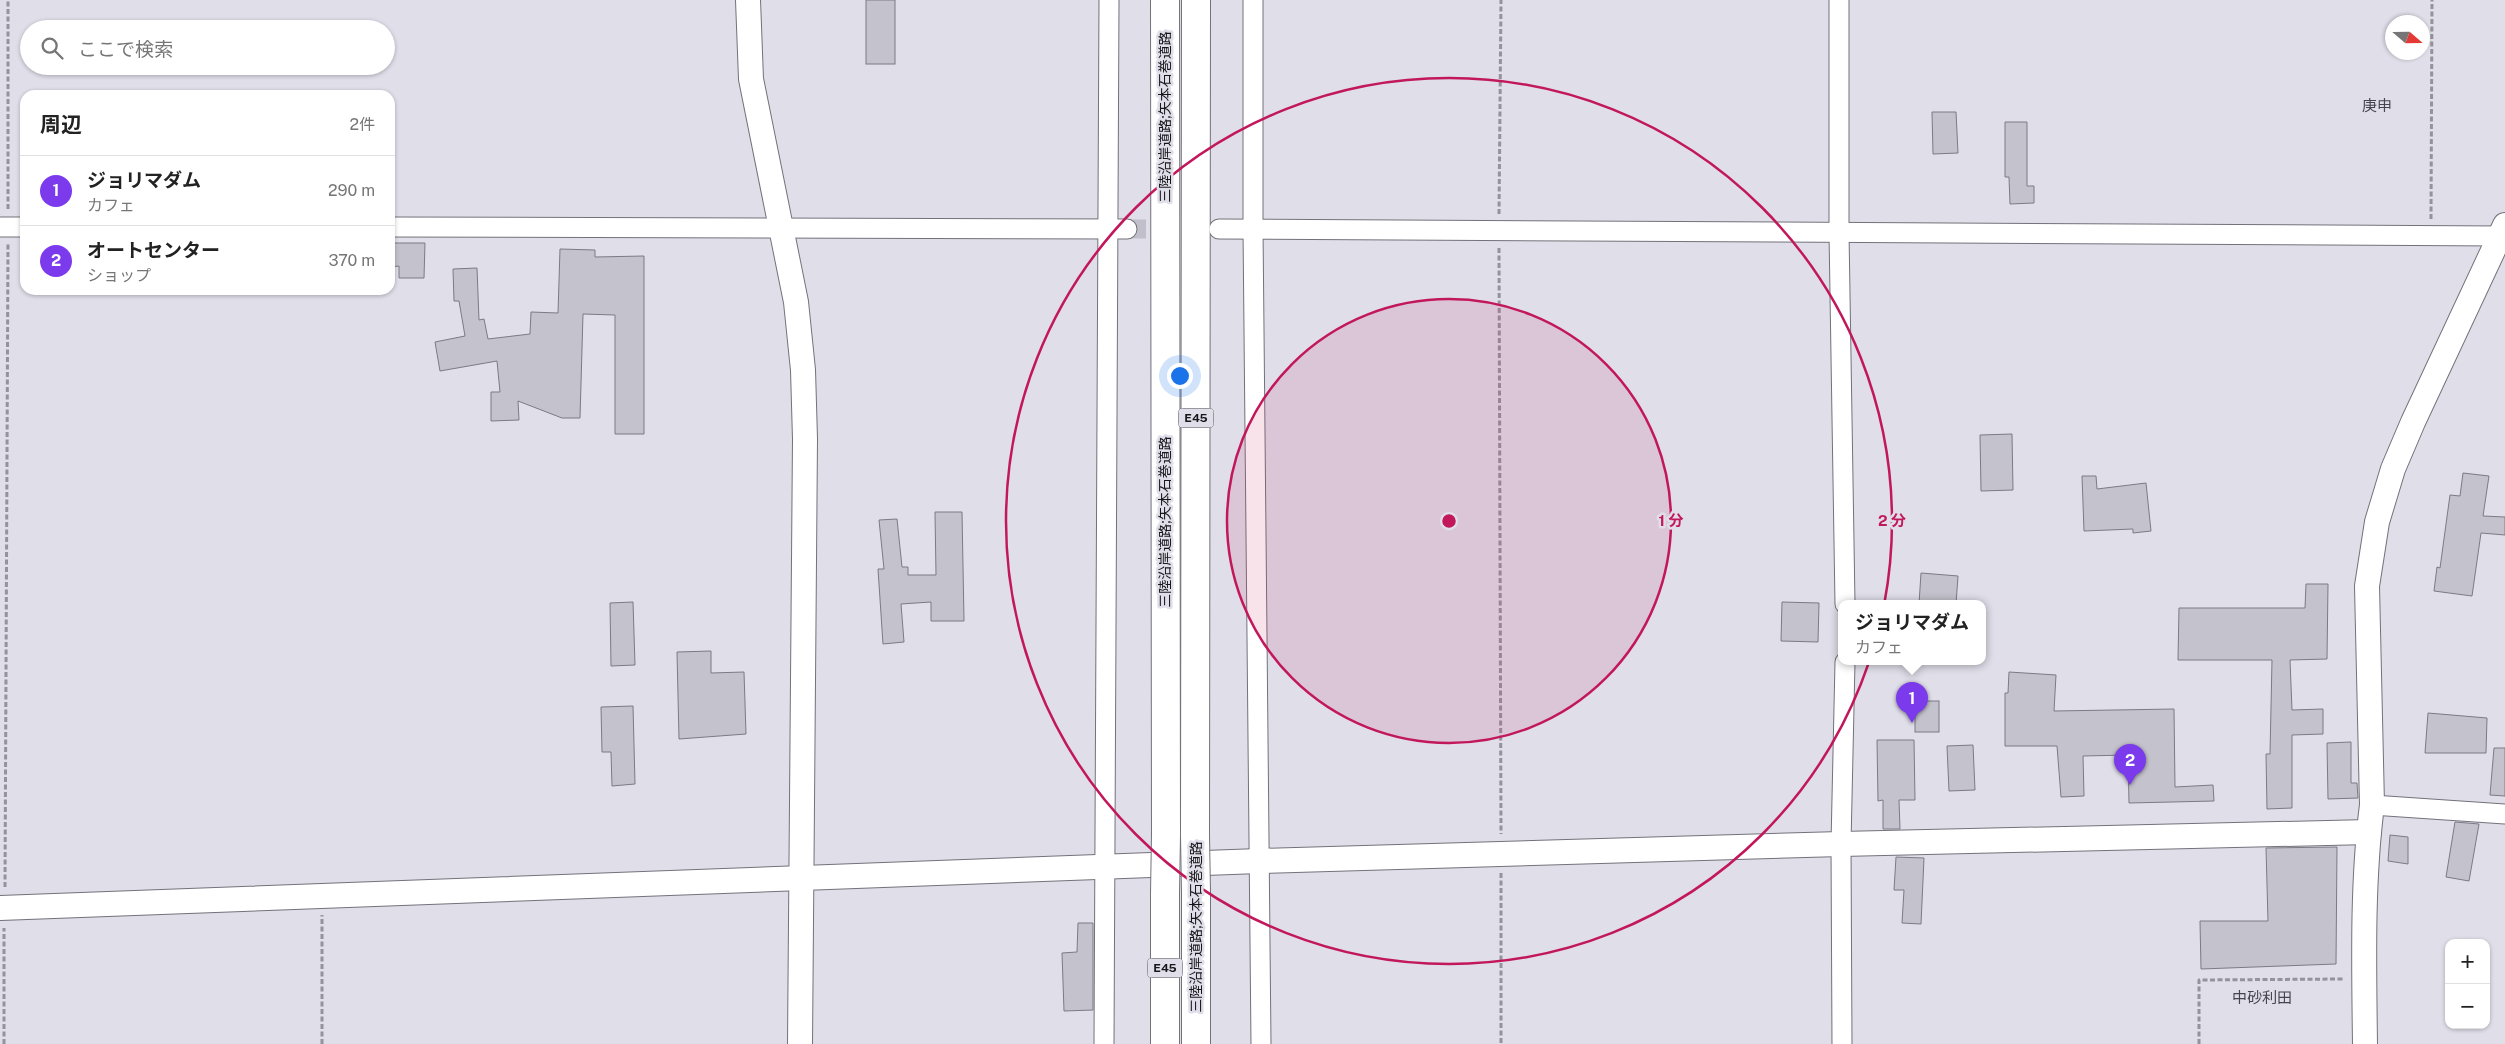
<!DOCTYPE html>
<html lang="ja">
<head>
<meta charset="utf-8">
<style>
	body { margin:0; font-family:"Public Sans","Noto Sans JP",sans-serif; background:#f2f2f2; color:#222 }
	.controls { position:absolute; right:15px; bottom:15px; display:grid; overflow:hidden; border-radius:10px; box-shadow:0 1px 4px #0004 }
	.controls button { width:45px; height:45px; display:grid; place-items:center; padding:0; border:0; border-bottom:1px solid #e0e0e0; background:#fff; color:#222; font:25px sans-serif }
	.compass { position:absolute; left:2385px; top:15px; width:45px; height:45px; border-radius:50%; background:#fff; box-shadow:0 1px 4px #0004; rotate:110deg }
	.you { position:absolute; left:1179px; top:375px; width:18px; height:18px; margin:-12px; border:4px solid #fff; border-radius:50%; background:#1a73e8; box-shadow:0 0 0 8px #1a73e833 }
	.badge { display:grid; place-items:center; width:32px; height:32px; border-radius:50%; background:#7c3aed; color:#fff; font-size:16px; font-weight:700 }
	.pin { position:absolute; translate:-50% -41px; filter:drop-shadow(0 1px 2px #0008) }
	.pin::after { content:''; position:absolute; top:26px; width:18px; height:15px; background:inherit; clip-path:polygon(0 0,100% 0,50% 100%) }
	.popup { position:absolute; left:1838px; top:600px; width:148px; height:65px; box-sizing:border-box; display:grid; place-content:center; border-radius:10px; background:#fff; filter:drop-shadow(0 1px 4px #0005); font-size:16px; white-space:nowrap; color:#767676 }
	.popup b { font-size:19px; color:#222 }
	.popup::after { content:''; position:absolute; left:50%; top:100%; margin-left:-10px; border:10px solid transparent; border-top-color:#fff }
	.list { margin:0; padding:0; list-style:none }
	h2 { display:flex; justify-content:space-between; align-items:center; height:65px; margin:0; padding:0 20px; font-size:21px }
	h2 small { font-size:16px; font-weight:400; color:#767676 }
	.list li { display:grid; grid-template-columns:32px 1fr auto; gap:15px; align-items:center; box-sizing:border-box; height:70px; padding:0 20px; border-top:1px solid #e0e0e0 }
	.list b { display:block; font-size:19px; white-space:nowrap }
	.list p { margin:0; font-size:16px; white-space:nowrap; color:#767676 }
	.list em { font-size:16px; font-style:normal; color:#767676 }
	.icon { flex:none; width:28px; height:28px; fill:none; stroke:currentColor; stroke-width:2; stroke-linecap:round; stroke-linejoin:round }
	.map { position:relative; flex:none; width:2505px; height:1044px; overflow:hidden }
	.search { position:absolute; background:#fff; box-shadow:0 1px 4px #0004; left:20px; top:20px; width:375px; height:55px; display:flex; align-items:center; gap:12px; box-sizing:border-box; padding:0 18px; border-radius:28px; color:#767676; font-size:19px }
	.panel { position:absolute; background:#fff; box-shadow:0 1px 4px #0004; left:20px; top:90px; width:375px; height:205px; border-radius:15px }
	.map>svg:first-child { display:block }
</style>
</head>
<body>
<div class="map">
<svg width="2505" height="1044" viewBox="0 0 2505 1044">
	<rect width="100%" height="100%" fill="#dfdee9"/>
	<g fill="#c4c3cd" stroke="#7c7a84">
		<rect x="866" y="0" width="29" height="64"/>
		<polygon points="1932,112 1956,112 1958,153 1933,154"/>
		<polygon points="2005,122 2027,122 2027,186 2034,186 2034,203 2010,204 2009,177 2005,177"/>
		<polygon points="390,243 425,243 424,278 399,278 399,266 390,267"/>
		<polygon points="560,249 595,250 595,257 644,256 644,434 615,434 615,315 583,314 580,418 562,418 518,401 519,420 491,421 491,392 500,392 497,361 440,371 435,342 465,336 459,301 454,301 453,269 477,268 479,320 484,319 488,339 530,334 531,312 558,313"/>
		<polygon points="2012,434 2013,490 1981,491 1980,435"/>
		<polygon points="2463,473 2489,476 2483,516 2505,517 2505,535 2481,533 2472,596 2434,591 2437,567 2440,568 2450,495 2460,496"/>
		<polygon points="2082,476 2096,476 2097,489 2146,483 2151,531 2133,533 2133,529 2084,531"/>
		<polygon points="935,512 962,512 964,621 931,621 931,602 901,604 904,642 883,644 878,569 884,569 879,520 897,519 902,567 908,567 908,575 936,575"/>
		<polygon points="1921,573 1958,576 1956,604 1919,604"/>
		<polygon points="2306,584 2328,584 2327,659 2290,660 2292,710 2323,709 2323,734 2292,735 2292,808 2267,809 2266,754 2270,754 2272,660 2178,660 2179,608 2305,608"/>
		<polygon points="633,602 635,665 611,666 610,603"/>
		<polygon points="1782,602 1819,603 1818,642 1781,641"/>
		<polygon points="711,651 711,673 744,672 746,734 679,739 677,652"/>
		<polygon points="2009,672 2056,675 2054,711 2174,709 2175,787 2213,785 2214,801 2129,803 2128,755 2083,756 2084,796 2061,797 2057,746 2005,746 2005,693 2008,693"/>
		<rect x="1915" y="701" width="24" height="31"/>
		<polygon points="633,706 635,784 612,786 611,752 602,752 601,707"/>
		<polygon points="2428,713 2487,718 2486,753 2425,753"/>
		<polygon points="1877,740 1914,740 1915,800 1899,800 1900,829 1883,829 1883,800 1878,801"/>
		<polygon points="2351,742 2351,783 2357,783 2358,798 2328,799 2327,743"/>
		<polygon points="1973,745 1975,790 1949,791 1947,746"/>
		<polygon points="2494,748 2505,748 2505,796 2490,795"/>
		<polygon points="2455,822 2479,824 2469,881 2446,877"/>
		<polygon points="2390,835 2408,837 2408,864 2388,861"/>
		<polygon points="2337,847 2336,964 2201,969 2200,921 2268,921 2266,848"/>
		<polygon points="1896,857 1924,858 1921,924 1902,923 1904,890 1894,890"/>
		<polygon points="1078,923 1093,923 1093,1010 1064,1011 1062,953 1077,952"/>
	</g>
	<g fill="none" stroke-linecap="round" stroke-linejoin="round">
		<polyline stroke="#c1c0ca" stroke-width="19" stroke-dasharray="19 9" stroke-linecap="butt" points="1127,229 1208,229"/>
		<defs>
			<g id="minor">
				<polyline points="1253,0 1253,228 1261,1044"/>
				<polyline points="1839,0 1839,232 1845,604"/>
				<polyline points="0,227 25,227"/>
				<polyline points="390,227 1127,229"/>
				<polyline points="1219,229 2500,236"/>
				<polyline points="2372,805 2505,814"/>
				<polyline points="1104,1044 1109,0"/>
				<polyline points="1842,1044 1841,844 1845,662"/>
			</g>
			<g id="tertiary">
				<polyline points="748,0 751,79 796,302 803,370 805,439 800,1044"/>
				<polyline points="0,908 1259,861 1841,844 2369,832"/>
				<path d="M2365,1044C2364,965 2362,883 2372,805L2367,586L2377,522L2393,469L2413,422L2505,225"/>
			</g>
			<g id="motorway">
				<polyline points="1165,0 1166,835"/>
				<polyline points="1195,836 1196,0"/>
				<polyline points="1165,893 1165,1044"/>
				<polyline points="1196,893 1196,1044"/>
			</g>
		</defs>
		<use href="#minor" stroke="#73727b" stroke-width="21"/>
		<use href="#tertiary" stroke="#73727b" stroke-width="26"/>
		<use href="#motorway" stroke="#73727b" stroke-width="30"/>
		<g stroke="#94939b" stroke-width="3" stroke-dasharray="5 2.5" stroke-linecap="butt">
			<polyline points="8,209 8,0"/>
			<polyline points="1499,214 1501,0"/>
			<polyline points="2431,219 2432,0"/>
			<polyline points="1499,248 1501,834"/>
			<polyline points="1501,873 1501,1044"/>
			<polyline points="5,887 8,243"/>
			<polyline points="4,1044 4,928"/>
			<polyline points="322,1044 322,915"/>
			<polyline points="2199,1044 2199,980 2343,979"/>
		</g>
		<use href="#minor" stroke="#fff" stroke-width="19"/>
		<use href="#tertiary" stroke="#fff" stroke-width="24"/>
		<use href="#motorway" stroke="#fff" stroke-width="28"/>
		<defs>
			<g id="motorway-bridge">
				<polyline points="1195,836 1196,893"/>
				<polyline points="1165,893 1166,835"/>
			</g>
		</defs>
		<use href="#motorway-bridge" stroke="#73727b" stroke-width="30" stroke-linecap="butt"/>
		<use href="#motorway-bridge" stroke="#fff" stroke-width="28"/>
	</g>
	<circle cx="1449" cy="521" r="222" fill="#c2185b" fill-opacity=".12"/>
	<g fill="none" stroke="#c2185b" stroke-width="2.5">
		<circle cx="1449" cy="521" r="222"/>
		<circle cx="1449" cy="521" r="443"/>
	</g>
	<g text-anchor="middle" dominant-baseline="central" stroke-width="5" stroke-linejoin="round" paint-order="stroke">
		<g fill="#dfdee9" stroke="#535358" stroke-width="1">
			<rect x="1178.5" y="408.5" width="35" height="19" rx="4"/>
			<rect x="1147.5" y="958.5" width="35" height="19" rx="4"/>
		</g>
		<g font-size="12" font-weight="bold" fill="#17171a">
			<text x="1196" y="418">E45</text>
			<text x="1165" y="968">E45</text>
		</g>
		<g font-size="14" fill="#17171a" stroke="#dfdee9">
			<text transform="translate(1165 117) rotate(-90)">三陸沿岸道路;矢本石巻道路</text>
			<text transform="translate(1165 522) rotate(-90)">三陸沿岸道路;矢本石巻道路</text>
			<text transform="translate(1196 927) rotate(-90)">三陸沿岸道路;矢本石巻道路</text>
		</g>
		<g font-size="15" fill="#46454e" stroke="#dfdee9">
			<text x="2377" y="105">庚申</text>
			<text x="2262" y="997">中砂利田</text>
		</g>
	</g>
	<circle cx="1449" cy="521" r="8" fill="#c2185b" stroke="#dfdee9" stroke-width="2.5"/>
	<g font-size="15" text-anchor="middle" font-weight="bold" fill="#c2185b" stroke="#dfdee9" stroke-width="5" stroke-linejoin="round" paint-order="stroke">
		<text x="1671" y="526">1 分</text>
		<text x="1892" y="526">2 分</text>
	</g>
</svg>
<div class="controls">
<button>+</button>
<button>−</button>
</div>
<svg class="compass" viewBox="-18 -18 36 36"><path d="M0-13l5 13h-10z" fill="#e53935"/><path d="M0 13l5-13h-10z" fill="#767676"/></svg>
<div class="you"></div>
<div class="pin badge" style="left:1912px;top:723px">1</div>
<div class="popup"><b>ジョリマダム</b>カフェ</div>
<div class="pin badge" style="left:2130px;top:785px">2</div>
<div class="search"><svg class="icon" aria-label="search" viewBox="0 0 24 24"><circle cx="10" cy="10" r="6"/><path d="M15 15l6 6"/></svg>ここで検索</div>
<section class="panel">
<h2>周辺<small>2件</small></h2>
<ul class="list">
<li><span class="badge">1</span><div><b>ジョリマダム</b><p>カフェ</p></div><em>290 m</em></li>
<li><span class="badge">2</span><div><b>オートセンター</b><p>ショップ</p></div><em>370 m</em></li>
</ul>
</section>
</div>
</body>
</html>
